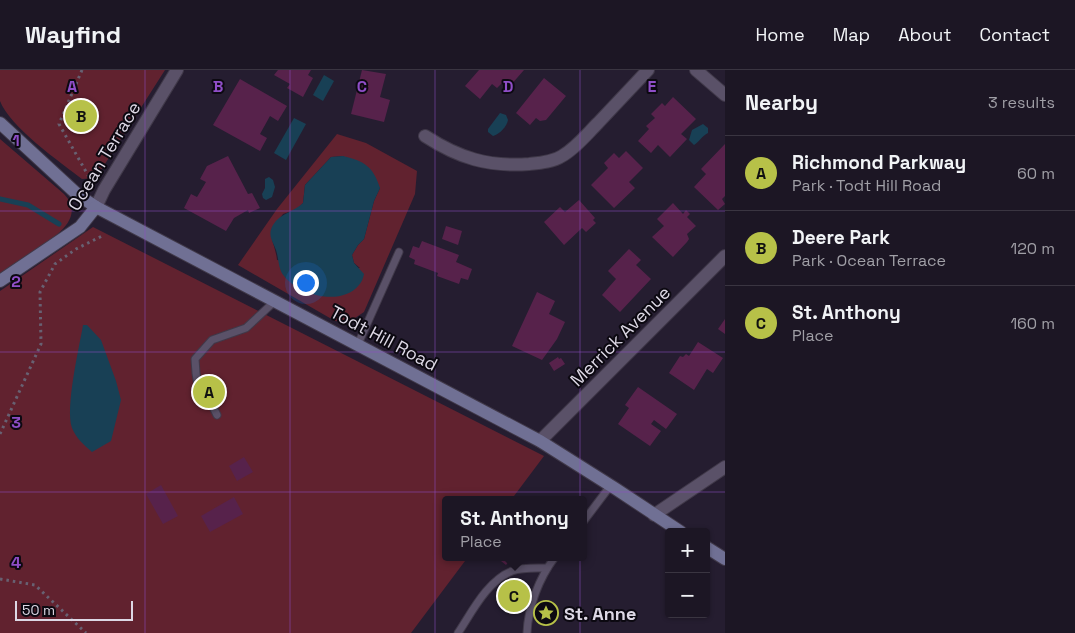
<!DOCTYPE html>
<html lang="en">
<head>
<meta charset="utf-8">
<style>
	body { margin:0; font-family:"Space Grotesk",sans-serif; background:#292331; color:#f1f3f6 }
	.controls { position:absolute; right:15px; bottom:15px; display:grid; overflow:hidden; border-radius:5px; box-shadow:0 1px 4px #0004 }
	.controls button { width:45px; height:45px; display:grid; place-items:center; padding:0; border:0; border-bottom:1px solid #3a3541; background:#1c1624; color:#f1f3f6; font:25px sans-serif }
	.scale { position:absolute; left:15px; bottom:12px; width:118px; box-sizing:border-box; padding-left:5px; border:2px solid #ddd8e5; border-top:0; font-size:14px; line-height:18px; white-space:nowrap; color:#ddd8e5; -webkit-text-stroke:4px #0c0911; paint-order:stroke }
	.you { position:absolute; left:305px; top:212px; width:18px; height:18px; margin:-12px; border:4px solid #fff; border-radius:50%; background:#1a73e8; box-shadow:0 0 0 8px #1a73e833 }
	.badge { display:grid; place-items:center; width:32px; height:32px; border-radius:50%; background:#b7c148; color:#111; font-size:16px; font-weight:700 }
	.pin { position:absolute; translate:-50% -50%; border:2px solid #fff; box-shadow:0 1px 5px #0006 }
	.popup { position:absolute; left:442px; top:426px; width:145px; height:65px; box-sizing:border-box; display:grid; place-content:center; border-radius:5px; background:#1c1624; filter:drop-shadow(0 1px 4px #0005); font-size:16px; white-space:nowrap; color:#a09fa6 }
	.popup b { font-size:19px; color:#f1f3f6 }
	.popup::after { content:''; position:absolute; left:50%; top:100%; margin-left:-10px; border:10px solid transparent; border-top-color:#1c1624 }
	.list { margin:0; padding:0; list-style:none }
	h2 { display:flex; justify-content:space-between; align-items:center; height:65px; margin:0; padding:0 20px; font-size:21px }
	h2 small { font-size:16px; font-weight:400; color:#a09fa6 }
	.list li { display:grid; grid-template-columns:32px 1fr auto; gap:15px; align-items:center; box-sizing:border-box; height:75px; padding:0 20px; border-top:1px solid #3a3541 }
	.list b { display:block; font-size:19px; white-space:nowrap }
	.list p { margin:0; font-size:16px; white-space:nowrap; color:#a09fa6 }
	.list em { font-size:16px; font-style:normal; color:#a09fa6 }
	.map { position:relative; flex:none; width:725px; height:563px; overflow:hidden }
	header { display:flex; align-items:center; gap:30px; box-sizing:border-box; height:70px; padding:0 25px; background:#1c1624; border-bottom:1px solid #3a3541 }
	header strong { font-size:24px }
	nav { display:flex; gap:28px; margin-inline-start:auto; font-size:18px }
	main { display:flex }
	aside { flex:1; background:#1c1624 }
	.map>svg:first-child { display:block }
</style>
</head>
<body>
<header>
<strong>Wayfind</strong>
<nav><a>Home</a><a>Map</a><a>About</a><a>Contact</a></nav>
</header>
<main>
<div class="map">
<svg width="725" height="563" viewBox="0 0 725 563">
	<rect width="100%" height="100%" fill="#251d30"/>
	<g fill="#61222f" fill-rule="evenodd">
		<path d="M0,0H165L96,108L82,109C61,93 9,56 0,31C0,23 0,9 0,0Z"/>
		<path d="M337,64L366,73L417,101L415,124L364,242L349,252L335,251L238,195L277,139ZM343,86L380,118L374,131L364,169L358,175L352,185L354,193L360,198L277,190C276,179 271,171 271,160L283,144L297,139L303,133L305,115L331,87Z"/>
		<path d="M0,69L64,124C88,149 50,170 32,182C21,189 11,196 0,204Z"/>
		<polygon points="93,157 544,386 511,430 445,430 445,487 468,487 411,563 0,563 0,221"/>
	</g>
	<g fill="#184055">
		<polygon points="324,5 334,11 323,31 313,25"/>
		<path d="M500,43L506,45L508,50C507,56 500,64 493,66L488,62V59Z"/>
		<polygon points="294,48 306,54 286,90 274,83"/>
		<path d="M703,54L708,58V63C702,66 699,72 694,75L689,70L692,60Z"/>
		<path d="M343,86C364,91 373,96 380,118L374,131L364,169L358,175L352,185L354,193L364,204C363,208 362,212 359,215C341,237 299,225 284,206C278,199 279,189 276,180C273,172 267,165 273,155C280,143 294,142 303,133L305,115L331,87Z"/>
		<polygon points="269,107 273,110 275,117 272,127 266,130 263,128 262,124 265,118 265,109"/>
		<path d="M83,255H87L101,270L116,311L121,330L111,371L92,382C84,375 76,368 72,358C65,337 79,279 83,255Z"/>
	</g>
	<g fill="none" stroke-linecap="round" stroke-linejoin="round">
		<polyline stroke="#184055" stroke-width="5" points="0,129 28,135 59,154"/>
	</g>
	<g fill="#57224b">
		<polygon points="278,0 311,0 308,5 313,8 303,27 287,18 290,14 274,5"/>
		<polygon points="362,0 386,4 380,27 390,30 384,52 351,44"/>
		<polygon points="479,0 524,0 510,16 504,11 497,18 492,14 480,29 465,16"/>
		<polygon points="544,8 566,26 546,50 540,51 536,48 530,55 516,43"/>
		<polygon points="240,9 287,36 278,51 270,46 260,64 267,68 260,81 213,55"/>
		<polygon points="673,27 696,49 681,64 687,69 670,87 658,75 651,83 638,71 649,59 646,56 655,48 651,44 662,33 665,36"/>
		<polygon points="725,74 725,126 722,129 725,134 718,140 694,117 706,104 701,99"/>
		<polygon points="626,81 643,98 629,112 635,118 614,138 591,115 608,98 604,93 614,83 619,88"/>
		<polygon points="228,86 248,124 252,123 260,138 249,143 248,140 234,148 226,161 184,138 191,124 197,127 206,112 200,109 207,96"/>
		<polygon points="579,130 595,148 593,150 596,153 586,162 582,158 564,175 544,152 560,137 565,142"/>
		<polygon points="673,133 683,144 686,140 690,144 687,147 696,156 687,164 689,169 687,172 673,187 652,167 664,156 657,149"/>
		<polygon points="446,156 462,161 458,175 442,169"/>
		<polygon points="422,171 459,185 456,192 472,199 468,210 461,208 459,214 437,206 438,203 414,194 415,190 409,187 413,176 419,178"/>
		<polygon points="629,179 641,190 636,195 651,209 620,242 602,225 616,209 608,201"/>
		<polygon points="537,222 555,231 549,244 565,252 557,269 542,290 512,276"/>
		<polygon points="725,249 725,264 718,259"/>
		<polygon points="698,272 723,288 713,303 707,299 694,320 669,303 680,286 683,287 686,284 689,286"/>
		<polygon points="558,287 559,289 561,288 565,294 554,301 549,293"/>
		<polygon points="638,317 677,344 666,359 654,350 651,354 661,361 650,376 618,354 629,338 625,335"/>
		<polygon points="244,387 253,402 237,411 229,396"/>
		<polygon points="161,415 178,446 163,454 146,424"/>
		<polygon points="234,427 243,444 210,462 201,446"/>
		<polygon points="496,487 519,487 516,492 511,489 506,495"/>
	</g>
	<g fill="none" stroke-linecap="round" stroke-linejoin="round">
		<defs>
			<g id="lane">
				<polyline points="358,274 399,182"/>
				<polyline points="217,345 211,333 199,322 196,303 195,289 212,270 246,258 275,231"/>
				<polyline points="583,452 611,415"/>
				<path d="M458,563C472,542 487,511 512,501C523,497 536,498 547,498"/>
				<path d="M527,563C528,537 539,508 555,487"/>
			</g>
			<g id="street">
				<polyline points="696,0 725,25"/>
				<path d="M425,66C459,88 488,97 529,94C539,93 553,92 562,86C576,78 587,64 598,53C615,35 631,18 648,0"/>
				<polyline points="96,137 104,120 177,0"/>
				<polyline points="540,371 725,186"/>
				<polyline points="654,445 725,397"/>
			</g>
			<g id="secondary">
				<polyline points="0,53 78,125 96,137 540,371 616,419 681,462"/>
				<polyline points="0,211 80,157 96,137"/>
				<polyline points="706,477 725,489"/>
			</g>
		</defs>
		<use href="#lane" stroke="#403949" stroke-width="9"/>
		<use href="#street" stroke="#403949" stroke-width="14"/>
		<use href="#secondary" stroke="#403949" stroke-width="14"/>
		<g stroke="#686172" stroke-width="3" stroke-dasharray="2.5 4" stroke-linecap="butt">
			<polyline points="82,0 59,54 89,107"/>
			<polyline points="0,364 41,274 40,222 55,194 76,179 102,166"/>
			<polyline points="0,509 35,515 86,563"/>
		</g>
		<use href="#lane" stroke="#5a5168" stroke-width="7"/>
		<use href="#street" stroke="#5a5168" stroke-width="12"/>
		<use href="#secondary" stroke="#707094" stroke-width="12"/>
	</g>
	<path fill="none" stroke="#8f4ec7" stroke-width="1" stroke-opacity="0.55" d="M145,0V563M290,0V563M435,0V563M580,0V563M0,141H725M0,282H725M0,422H725"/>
	<defs>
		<symbol id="sight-ring" viewBox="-11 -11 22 22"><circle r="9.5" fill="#0c0911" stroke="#b7c148" stroke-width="1.5"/><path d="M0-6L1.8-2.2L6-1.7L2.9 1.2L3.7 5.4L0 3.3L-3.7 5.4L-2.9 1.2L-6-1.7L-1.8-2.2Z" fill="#b7c148"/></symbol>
	</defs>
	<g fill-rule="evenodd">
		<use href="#sight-ring" x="532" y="529" width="28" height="28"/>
	</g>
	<g text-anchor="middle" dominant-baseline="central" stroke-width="4" stroke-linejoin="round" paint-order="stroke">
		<g font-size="18" fill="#ddd8e5" stroke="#0c0911">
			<text transform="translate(104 86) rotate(-59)">Ocean Terrace</text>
			<text transform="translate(620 266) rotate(-45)">Merrick Avenue</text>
			<text transform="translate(384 268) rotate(28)">Todt Hill Road</text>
		</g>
		<g font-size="18" font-weight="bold" fill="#ddd8e5" stroke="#0c0911" text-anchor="start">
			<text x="564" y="543">St. Anne</text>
		</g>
	</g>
	<g font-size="16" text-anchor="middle" font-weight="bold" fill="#8f4ec7" stroke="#0c0911" stroke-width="4" stroke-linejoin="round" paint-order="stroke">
		<text x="72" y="22">A</text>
		<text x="218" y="22">B</text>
		<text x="362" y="22">C</text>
		<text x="508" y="22">D</text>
		<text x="652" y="22">E</text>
		<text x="16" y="76">1</text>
		<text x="16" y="217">2</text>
		<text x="16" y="358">3</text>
		<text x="16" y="498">4</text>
	</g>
</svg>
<div class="controls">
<button>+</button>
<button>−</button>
</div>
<div class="scale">50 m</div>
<div class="you"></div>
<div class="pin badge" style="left:209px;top:322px">A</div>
<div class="pin badge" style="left:81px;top:46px">B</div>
<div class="pin badge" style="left:514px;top:526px">C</div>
<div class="popup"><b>St. Anthony</b>Place</div>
</div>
<aside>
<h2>Nearby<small>3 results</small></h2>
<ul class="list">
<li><span class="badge">A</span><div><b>Richmond Parkway</b><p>Park · Todt Hill Road</p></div><em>60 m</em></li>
<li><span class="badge">B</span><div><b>Deere Park</b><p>Park · Ocean Terrace</p></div><em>120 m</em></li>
<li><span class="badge">C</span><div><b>St. Anthony</b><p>Place</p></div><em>160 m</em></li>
</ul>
</aside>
</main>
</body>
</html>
